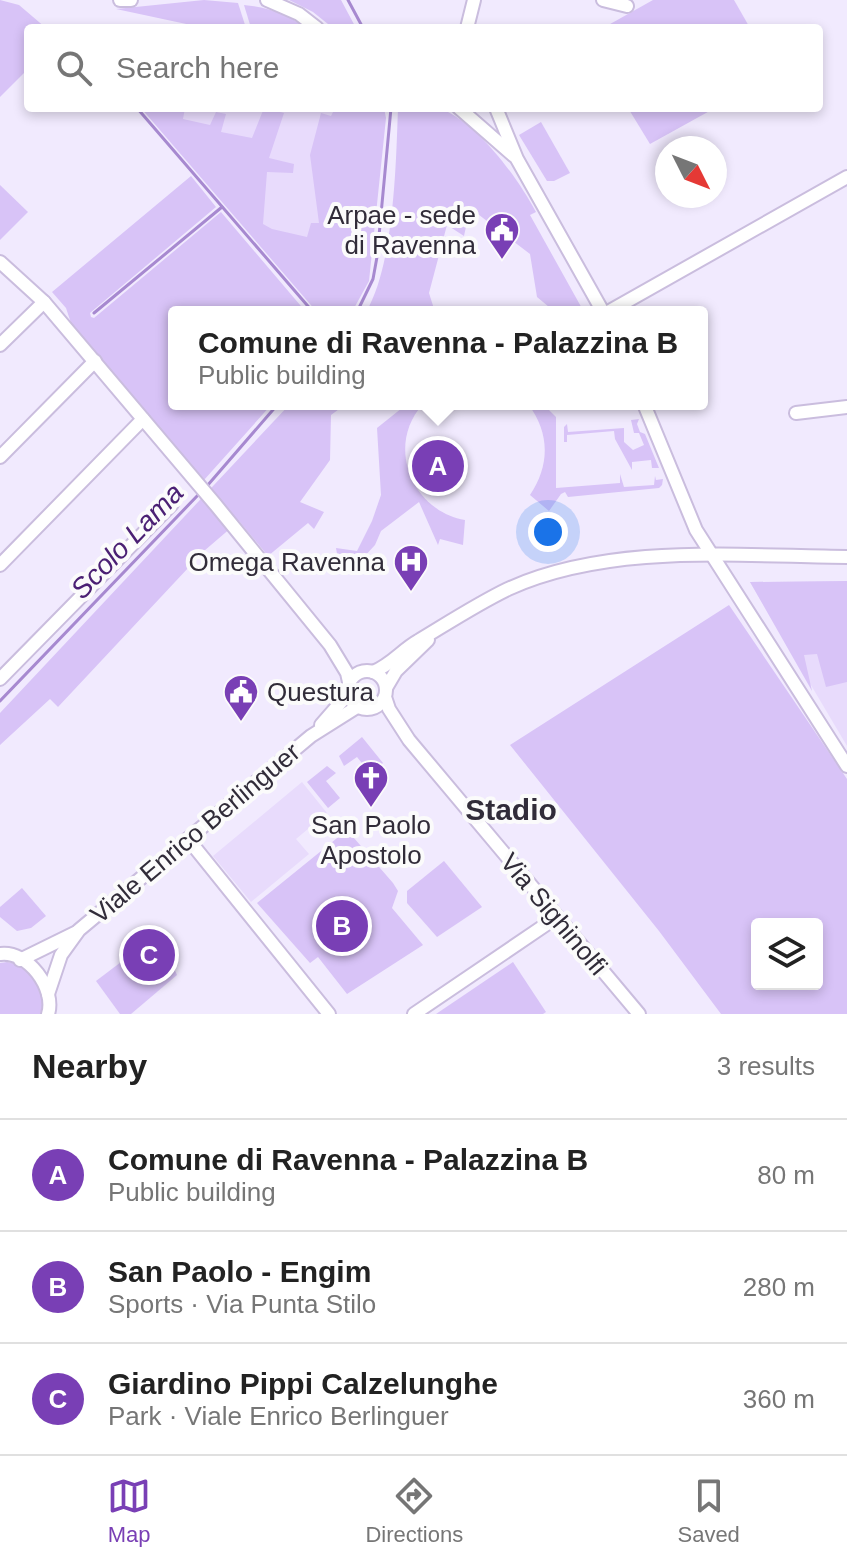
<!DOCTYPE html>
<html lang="en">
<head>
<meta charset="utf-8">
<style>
	body { margin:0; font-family:Arial,sans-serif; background:#f6f6f6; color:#222 }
	.controls { position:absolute; right:24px; bottom:24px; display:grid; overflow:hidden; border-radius:8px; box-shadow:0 4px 12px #0003 }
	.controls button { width:72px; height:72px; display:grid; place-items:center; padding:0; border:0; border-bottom:2px solid #e0e0e0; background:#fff; color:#222; font:40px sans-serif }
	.compass { position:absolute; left:655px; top:136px; width:72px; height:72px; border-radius:50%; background:#fff; box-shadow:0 4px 12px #0003; rotate:132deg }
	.you { position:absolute; left:548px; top:532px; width:28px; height:28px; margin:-20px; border:6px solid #fff; border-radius:50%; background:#1a73e8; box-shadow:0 0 0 12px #1a73e833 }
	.badge { display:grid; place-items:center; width:52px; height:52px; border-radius:50%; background:#793fb5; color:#fff; font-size:26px; font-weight:700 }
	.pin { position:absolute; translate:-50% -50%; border:4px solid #fff; box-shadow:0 2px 8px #0006 }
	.popup { position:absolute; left:168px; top:306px; width:540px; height:104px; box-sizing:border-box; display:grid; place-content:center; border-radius:8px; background:#fff; filter:drop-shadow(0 2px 6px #0005); font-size:26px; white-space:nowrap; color:#767676 }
	.popup b { font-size:30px; color:#222 }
	.popup::after { content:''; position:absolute; left:50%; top:100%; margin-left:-16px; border:16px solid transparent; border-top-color:#fff }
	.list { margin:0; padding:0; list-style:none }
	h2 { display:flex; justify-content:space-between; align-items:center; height:104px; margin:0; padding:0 32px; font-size:34px }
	h2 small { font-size:26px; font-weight:400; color:#767676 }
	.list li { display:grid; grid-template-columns:52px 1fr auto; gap:24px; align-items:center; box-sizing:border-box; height:112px; padding:0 32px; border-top:2px solid #e0e0e0 }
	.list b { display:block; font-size:30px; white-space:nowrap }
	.list p { margin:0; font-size:26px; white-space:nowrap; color:#767676 }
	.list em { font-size:26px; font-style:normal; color:#767676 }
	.icon { flex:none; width:44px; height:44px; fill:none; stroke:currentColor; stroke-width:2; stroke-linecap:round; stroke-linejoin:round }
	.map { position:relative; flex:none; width:847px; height:1014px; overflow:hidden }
	.search { position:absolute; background:#fff; box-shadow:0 4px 12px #0003; left:24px; right:24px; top:24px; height:88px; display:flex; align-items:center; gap:20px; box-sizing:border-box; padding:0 28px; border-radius:8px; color:#767676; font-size:30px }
	.sheet { height:440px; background:#fff }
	nav { display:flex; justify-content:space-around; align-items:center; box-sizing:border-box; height:112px; border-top:2px solid #e0e0e0; background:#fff; font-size:22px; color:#767676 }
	nav a { display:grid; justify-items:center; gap:4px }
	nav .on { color:#793fb5 }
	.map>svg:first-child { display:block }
</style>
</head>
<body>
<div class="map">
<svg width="847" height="1014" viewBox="0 0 847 1014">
	<rect width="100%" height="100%" fill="#f1eafe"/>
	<g fill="#e8dbfc">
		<polygon points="141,108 360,108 361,128 317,312"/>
		<polygon points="847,581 847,746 750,582"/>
		<polygon points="302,782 327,813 296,839 309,854 251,902 213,856"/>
	</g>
	<g fill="#d8c3f7" fill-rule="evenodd">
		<polygon points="0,0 19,5 46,28 28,28 28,69 0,97"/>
		<polygon points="204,0 238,3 246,28 205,28 116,9"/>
		<polygon points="289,0 341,0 356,28 333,28 313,12"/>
		<polygon points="653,0 734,0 750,28 603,28"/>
		<path d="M244,5C266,7 289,14 305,28H251Z"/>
		<polygon points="141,108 185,108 183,119 210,125 216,112 226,114 221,132 252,138 264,108 284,113 269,158 294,164 293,173 267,172 263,224 272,229 307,237 311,223 319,223 310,155 321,113 331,116 335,108 384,108 386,118 369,281 352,312 317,312"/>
		<path d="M398,108C411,108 431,104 442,109C480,126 517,177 536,212L530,215L584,312H555L537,297L530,254L470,208L464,236L447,225L429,293L435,312H366C394,265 396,164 398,108Z"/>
		<polygon points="628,108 715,108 650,144"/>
		<polygon points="541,122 570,173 554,181 547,181 519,135"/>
		<polygon points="191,176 216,207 90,313 91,317 94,318 221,212 306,312 174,312 174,404 272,404 204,480 71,323 66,308 52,292"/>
		<polygon points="0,185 28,212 0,240"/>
		<polygon points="290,404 346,404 331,415 330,460 300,502 324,512 314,529 308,523 268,556 239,521 204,551 58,707 50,699 0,745 0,713"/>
		<path d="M407,404H423C385,446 412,511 465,520L463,545L440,539L438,545L419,502L381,531L375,545L349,573L338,559L336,548L357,551L372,521L381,495L377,428Z"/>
		<path d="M528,404H543L556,417V488L620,483V474L624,487L654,485L655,476L656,480L663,479L662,485L659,488L568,497L565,492L561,494L549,511L530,495C550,465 550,433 528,404Z"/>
		<polygon points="639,419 637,424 640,432 645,434 659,468 652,468 651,460 632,462 632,470 615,439 614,431 567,435 567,442 564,442 564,427 567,424 568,432 624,428 624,442 633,450 644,445 639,433 634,433 631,420"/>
		<polygon points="847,581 847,682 826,687 817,654 804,655 812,691 750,582"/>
		<path d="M729,605L847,779V1014H721L659,931L510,745ZM757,924H817V984H757Z"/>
		<polygon points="362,737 383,763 370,773 357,757 344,766 339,756"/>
		<polygon points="327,766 336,773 326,781 340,798 328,808 307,782"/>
		<polygon points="347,830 393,883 398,891 392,908 423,945 347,994 318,957 310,963 257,903"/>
		<polygon points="444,861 482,907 437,937 407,903 407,891"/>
		<polygon points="22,888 46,916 31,928 17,931 0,917 0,907"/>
		<polygon points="158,934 177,975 131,1014 120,1014 96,981"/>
		<path d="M7,962C31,966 50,990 40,1014H0V963Z"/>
		<polygon points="513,962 546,1012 543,1014 436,1014"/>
	</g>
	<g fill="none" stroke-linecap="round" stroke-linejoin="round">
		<g stroke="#a789d0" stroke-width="3">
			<polyline points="348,0 363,28"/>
			<polyline points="137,108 313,312"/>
			<polyline points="357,312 373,279 377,257 391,108"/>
			<polyline points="94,313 222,207"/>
			<polyline points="207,486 278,404"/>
			<polyline points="0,701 199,494"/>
		</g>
		<defs>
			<g id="minor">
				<polyline points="120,0 131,0"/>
				<polyline points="267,0 299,14 317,28"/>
				<polyline points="603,0 627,6"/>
				<polyline points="467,28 474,0"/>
				<polyline points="459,108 514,156"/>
				<polyline points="496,108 517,159 603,312"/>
				<polyline points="0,262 44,302 215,504 330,645 347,673 349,682"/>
				<polyline points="608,312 847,177"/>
				<polyline points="0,345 44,302"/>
				<polyline points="644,404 696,530 847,766"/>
				<polyline points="796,413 847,407"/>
				<polyline points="0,457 95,361"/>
				<polyline points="0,565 143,419"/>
				<circle cx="367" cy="690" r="19"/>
				<path d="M373,672C391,665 402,650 418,641C448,623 477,604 508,589C609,543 738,556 847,557"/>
				<polyline points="0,679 172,504"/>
				<polyline points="386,688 396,671 428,640"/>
				<polyline points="385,697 389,709 409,740 639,1014"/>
				<polyline points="321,725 348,694"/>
				<polyline points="188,839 329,1014"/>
				<path d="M0,954C28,950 56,989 48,1014"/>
				<polyline points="20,960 77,932"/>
				<polyline points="48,994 61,955 79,930 311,736 357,707"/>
				<polyline points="414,1014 557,917"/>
			</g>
		</defs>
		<use href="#minor" stroke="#cabdde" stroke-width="16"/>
		<use href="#minor" stroke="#fff" stroke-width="12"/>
	</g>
	<defs>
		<symbol id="civic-pin" viewBox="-11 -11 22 30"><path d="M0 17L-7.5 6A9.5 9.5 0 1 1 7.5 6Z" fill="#793fb5" stroke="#fbfbfb"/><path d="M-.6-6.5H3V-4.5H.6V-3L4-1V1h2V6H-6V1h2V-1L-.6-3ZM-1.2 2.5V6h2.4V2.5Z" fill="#fff"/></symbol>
		<symbol id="hospital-pin" viewBox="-11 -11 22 30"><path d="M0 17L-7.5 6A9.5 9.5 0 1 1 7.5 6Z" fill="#793fb5" stroke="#fbfbfb"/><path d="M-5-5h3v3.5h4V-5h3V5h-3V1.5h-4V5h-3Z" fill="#fff"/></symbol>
		<symbol id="church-pin" viewBox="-11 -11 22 30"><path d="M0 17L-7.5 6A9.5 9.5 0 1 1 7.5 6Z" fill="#793fb5" stroke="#fbfbfb"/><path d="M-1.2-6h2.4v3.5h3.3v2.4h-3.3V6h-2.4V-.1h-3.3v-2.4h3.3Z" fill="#fff"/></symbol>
	</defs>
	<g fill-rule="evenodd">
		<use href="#civic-pin" x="482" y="210" width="40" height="54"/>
		<use href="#hospital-pin" x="391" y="542" width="40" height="54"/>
		<use href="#civic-pin" x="221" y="672" width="40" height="54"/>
		<use href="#church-pin" x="351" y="758" width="40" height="54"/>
	</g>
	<g text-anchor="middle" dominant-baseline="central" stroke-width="8" stroke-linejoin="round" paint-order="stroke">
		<g font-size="26" fill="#312c39" stroke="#fbfbfb" text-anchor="end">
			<text x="476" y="215">Arpae - sede<tspan x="476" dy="30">di Ravenna</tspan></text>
			<text x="385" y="562">Omega Ravenna</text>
			<text x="267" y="692" text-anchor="start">Questura</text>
			<text x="371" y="825" text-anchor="middle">San Paolo<tspan x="371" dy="30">Apostolo</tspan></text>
		</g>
		<g font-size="26" fill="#312c39" stroke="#fbfbfb">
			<text transform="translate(195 833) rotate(-40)">Viale Enrico Berlinguer</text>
			<text transform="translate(554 914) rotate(50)">Via Sighinolfi</text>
		</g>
		<g font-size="28" font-style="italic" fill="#4b2074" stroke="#fbfbfb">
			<text transform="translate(127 541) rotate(-46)">Scolo Lama</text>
		</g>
		<g font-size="30" font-weight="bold" fill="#312c39" stroke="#fbfbfb">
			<text x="511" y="809">Stadio</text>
		</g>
	</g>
</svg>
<div class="controls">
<button><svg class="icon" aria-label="layers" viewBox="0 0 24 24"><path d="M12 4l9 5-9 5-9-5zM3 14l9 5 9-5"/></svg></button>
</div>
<svg class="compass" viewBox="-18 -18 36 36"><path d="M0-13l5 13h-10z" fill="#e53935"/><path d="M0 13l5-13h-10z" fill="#767676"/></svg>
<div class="you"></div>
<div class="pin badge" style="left:438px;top:466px">A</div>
<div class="popup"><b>Comune di Ravenna - Palazzina B</b>Public building</div>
<div class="pin badge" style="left:342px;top:926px">B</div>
<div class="pin badge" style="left:149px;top:955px">C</div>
<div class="search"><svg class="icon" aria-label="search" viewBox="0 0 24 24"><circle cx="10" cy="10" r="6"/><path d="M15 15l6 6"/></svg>Search here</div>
</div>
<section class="sheet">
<h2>Nearby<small>3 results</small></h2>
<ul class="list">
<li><span class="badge">A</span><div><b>Comune di Ravenna - Palazzina B</b><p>Public building</p></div><em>80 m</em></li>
<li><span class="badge">B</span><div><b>San Paolo - Engim</b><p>Sports · Via Punta Stilo</p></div><em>280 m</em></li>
<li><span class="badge">C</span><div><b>Giardino Pippi Calzelunghe</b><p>Park · Viale Enrico Berlinguer</p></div><em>360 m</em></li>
</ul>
</section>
<nav>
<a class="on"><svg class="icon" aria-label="map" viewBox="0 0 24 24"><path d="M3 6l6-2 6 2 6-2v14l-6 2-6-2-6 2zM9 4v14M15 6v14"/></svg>Map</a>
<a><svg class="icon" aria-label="directions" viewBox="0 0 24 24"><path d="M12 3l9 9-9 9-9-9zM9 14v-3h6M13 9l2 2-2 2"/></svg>Directions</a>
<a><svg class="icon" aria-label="saved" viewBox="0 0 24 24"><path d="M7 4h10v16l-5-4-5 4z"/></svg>Saved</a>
</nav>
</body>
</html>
